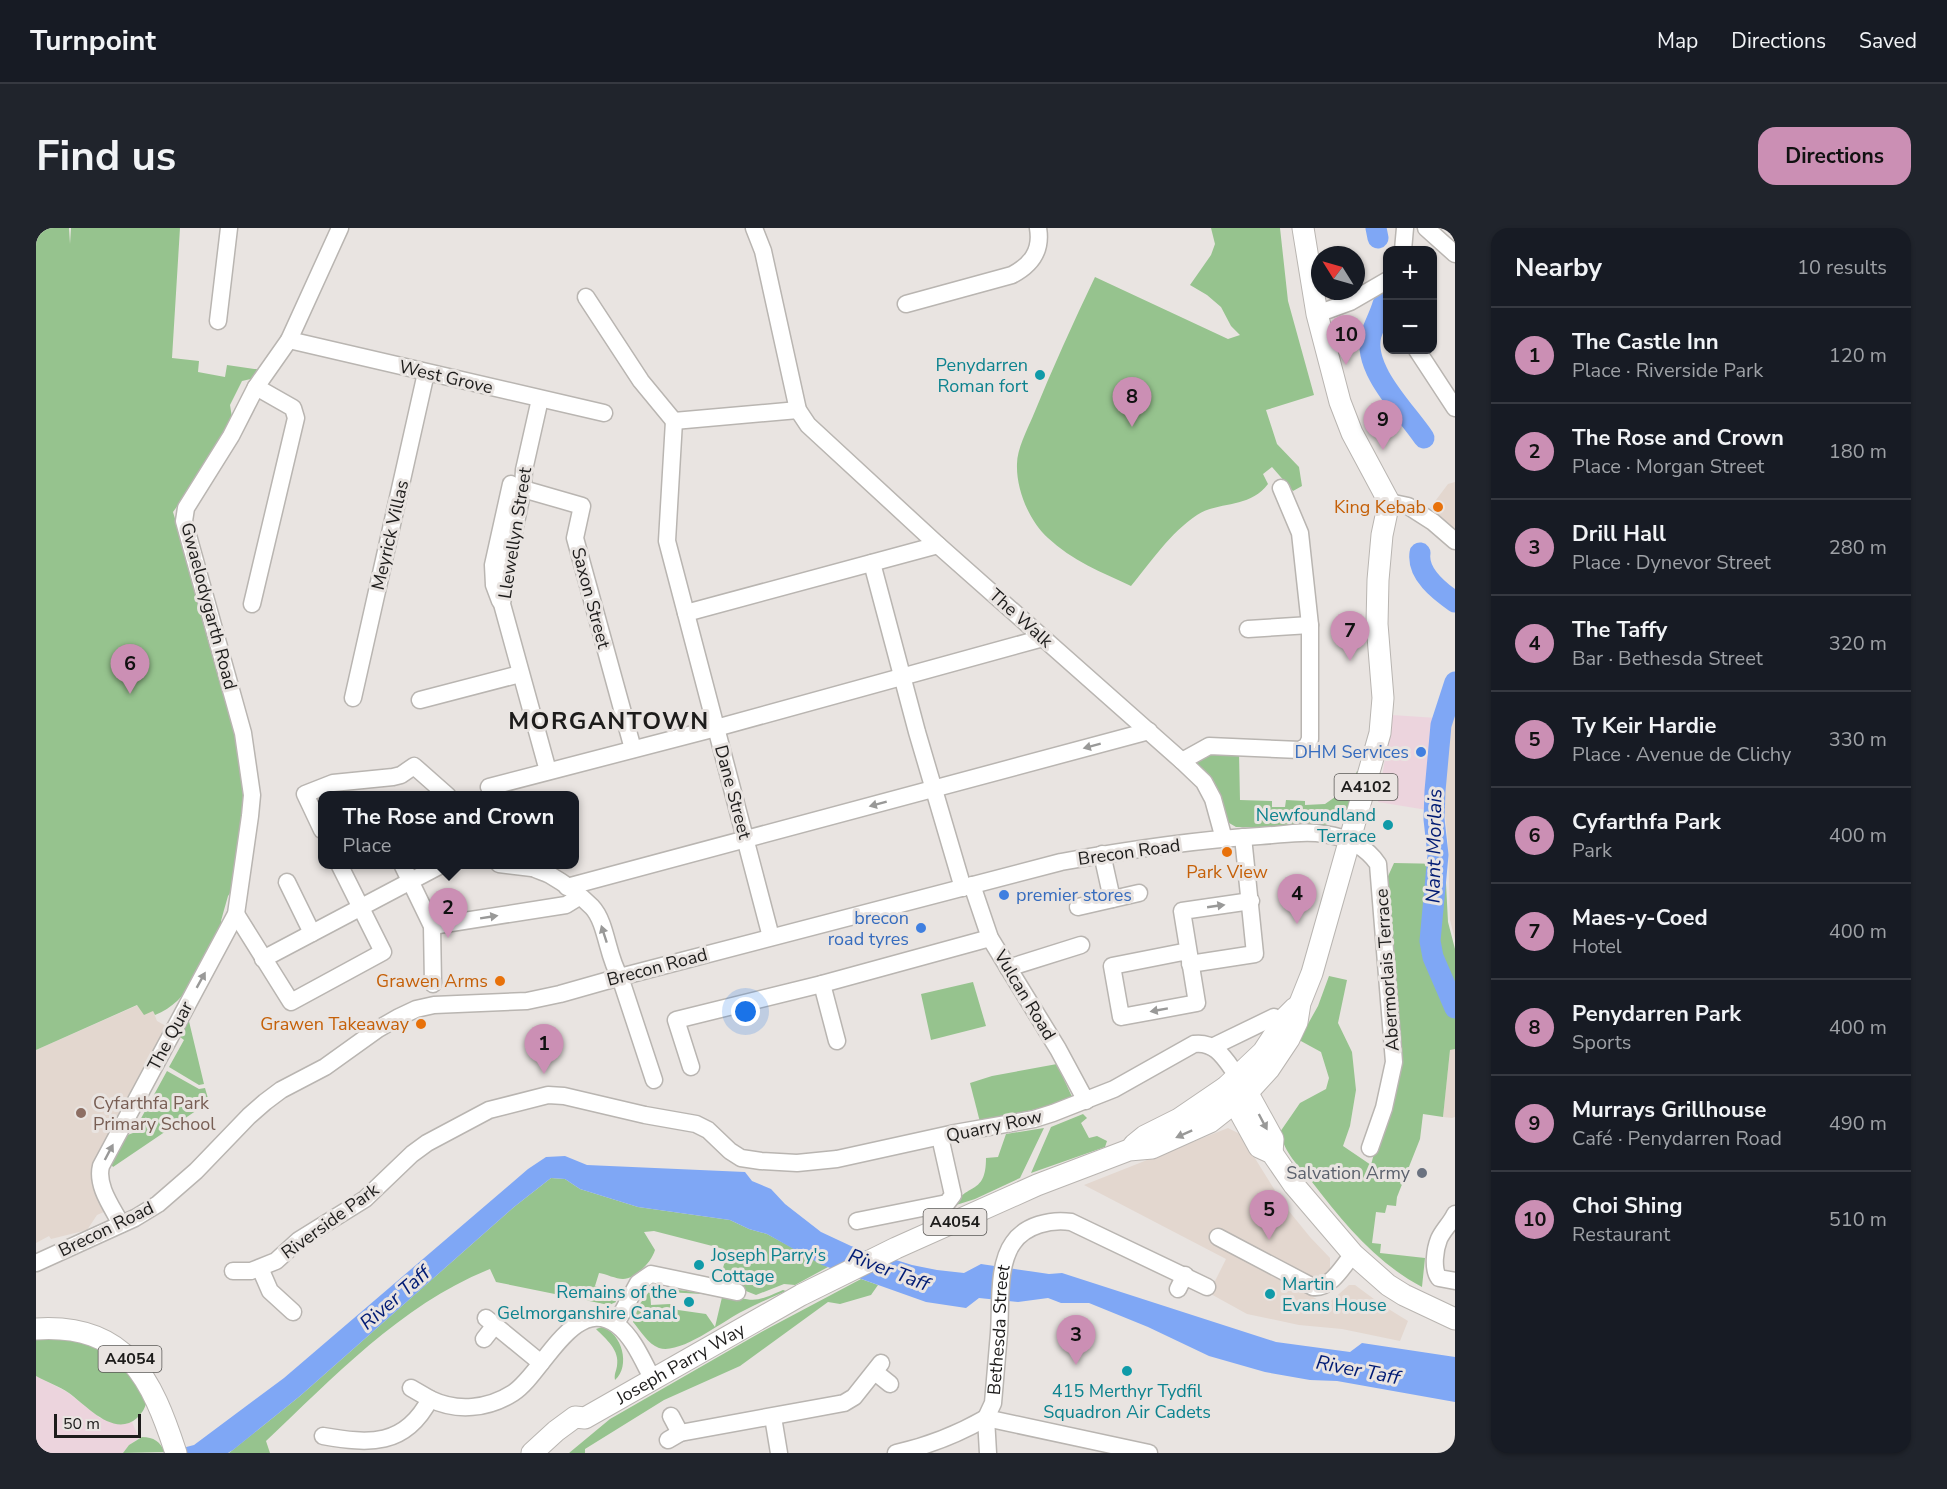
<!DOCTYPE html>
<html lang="en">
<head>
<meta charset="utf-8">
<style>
	body { margin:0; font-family:"Nunito Sans",sans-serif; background:#20242c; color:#f1f3f6 }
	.controls { position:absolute; right:18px; top:18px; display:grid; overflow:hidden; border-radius:12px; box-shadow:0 2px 4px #0004 }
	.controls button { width:54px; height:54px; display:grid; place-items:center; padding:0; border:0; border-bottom:2px solid #363941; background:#171b24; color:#f1f3f6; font:30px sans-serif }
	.compass { position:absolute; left:1275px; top:18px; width:54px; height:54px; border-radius:50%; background:#171b24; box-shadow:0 2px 4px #0004; rotate:307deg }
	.scale { position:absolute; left:18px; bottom:15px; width:87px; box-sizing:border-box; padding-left:6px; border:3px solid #1d1c1b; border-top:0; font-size:16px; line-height:21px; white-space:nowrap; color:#1d1c1b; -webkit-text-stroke:4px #e9e4e1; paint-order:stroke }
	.you { position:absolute; left:710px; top:784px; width:21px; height:21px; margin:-15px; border:4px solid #fff; border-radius:50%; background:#1a73e8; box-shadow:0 0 0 9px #1a73e833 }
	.badge { display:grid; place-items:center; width:39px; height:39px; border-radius:50%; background:#cb8fb4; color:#111; font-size:20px; font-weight:700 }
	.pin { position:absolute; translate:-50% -50px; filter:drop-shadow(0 2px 3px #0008) }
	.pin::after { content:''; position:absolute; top:32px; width:21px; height:18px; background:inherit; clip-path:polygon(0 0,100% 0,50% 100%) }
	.popup { position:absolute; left:282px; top:563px; width:261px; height:78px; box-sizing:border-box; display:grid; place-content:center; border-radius:12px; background:#171b24; filter:drop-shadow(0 2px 4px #0005); font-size:20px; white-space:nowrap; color:#9ea1a6 }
	.popup b { font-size:22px; color:#f1f3f6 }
	.popup::after { content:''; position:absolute; left:50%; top:100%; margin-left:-12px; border:12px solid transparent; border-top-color:#171b24 }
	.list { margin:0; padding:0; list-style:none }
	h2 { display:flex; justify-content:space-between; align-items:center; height:78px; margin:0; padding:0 24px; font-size:26px }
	h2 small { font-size:20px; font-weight:400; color:#9ea1a6 }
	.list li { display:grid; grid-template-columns:39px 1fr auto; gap:18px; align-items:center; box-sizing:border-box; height:96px; padding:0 24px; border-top:2px solid #363941 }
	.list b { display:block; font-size:22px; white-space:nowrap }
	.list p { margin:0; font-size:20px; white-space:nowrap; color:#9ea1a6 }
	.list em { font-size:20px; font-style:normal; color:#9ea1a6 }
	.map { position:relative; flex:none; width:1419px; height:1225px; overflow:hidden; border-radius:18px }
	header { display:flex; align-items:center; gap:36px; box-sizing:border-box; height:84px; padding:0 30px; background:#171b24; border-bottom:2px solid #363941 }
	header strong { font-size:28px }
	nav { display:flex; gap:33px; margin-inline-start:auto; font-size:21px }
	.intro { display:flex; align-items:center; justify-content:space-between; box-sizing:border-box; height:144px; padding:0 36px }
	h1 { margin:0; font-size:42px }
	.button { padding:15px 27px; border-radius:18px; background:#cb8fb4; color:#111; font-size:21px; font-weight:700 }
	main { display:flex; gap:36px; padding:0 36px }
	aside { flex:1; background:#171b24; border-radius:18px; box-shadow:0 2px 4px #0004 }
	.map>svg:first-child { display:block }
</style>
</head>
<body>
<header>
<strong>Turnpoint</strong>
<nav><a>Map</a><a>Directions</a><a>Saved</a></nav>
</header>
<div class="intro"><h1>Find us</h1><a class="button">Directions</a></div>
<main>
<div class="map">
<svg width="1419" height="1225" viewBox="0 0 1419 1225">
	<rect width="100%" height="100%" fill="#e9e4e1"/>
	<g fill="#e3d7cf">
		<polygon points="1419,254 1419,301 1394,280 1412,256"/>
		<polygon points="1419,486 1419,712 1414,692 1412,614 1405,551 1409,541 1412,508"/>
		<polygon points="102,777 117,783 121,793 130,798 132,805 56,947 70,983 61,987 51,1002 15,1011 13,1008 0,1015 0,822"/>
		<polygon points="1414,821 1419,821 1419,889 1416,890 1407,889"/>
		<polygon points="1192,900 1204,906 1248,977 1274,1009 1294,1030 1294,1042 1288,1049 1277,1051 1245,1050 1246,1054 1287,1074 1295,1073 1313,1057 1319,1057 1346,1077 1372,1093 1364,1113 1306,1101 1263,1097 1211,1086 1173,1065 1190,1031 1048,957"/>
	</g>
	<g fill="#ecd4dd">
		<polygon points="1356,487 1401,490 1391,582 1342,574"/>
		<polygon points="0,1148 31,1164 64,1190 91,1195 96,1194 103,1210 93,1217 87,1225 0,1225"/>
	</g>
	<g fill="#96c38e">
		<path d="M0,0H33L34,16L35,0H144L136,130L163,133L162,144L189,149L191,137L226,142L219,150L206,153L194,177L197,196L182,222L137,284L173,405L205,527L208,587L199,658L192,668L188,682L185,693L186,704C169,733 153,774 119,787L117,783L108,787L101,777L0,822Z"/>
		<path d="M1175,0H1244L1252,73L1278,167L1230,182L1241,216L1263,239L1266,258L1257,263L1236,239L1227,246L1232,256C1213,281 1182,273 1161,287C1134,305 1115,334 1095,358C1067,345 1035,332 1012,310C993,293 980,261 981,236C981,221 991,202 997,188C1016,141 1037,95 1059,49L1192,111L1204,107L1195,98L1185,79L1171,67L1154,57L1175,27L1179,16Z"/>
		<polygon points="1174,521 1203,525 1204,572 1236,573 1236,579 1249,579 1250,572 1269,573 1269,577 1289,576 1302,567 1317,553 1321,543 1326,545 1321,571 1307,588 1289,597 1272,601 1200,599 1188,592 1153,535"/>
		<path d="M1358,635L1409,636L1412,694L1419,721V821L1414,822L1407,889L1387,886L1384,911L1361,969L1360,978L1351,977L1349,985L1340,984L1336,1015L1345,1016L1344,1025L1389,1030L1386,1059C1340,1035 1307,994 1276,954C1262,937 1249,926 1244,904L1264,875L1290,861L1293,850L1285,824L1263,812L1282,778L1293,748L1311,752L1302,795L1316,824L1320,862L1314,898L1307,918L1335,937L1360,841L1349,655Z"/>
		<polygon points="937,754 950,798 895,812 885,766"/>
		<polygon points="151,785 168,856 163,857 133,839 148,812 140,806"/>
		<polygon points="1021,836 1037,871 1022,876 944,894 934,855 956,848"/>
		<polygon points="131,843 163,861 169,860 173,874 77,939 72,932 83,910 97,905"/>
		<polygon points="1047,886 1051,890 1045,895 1053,910 1061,908 1071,913 1069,919 995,945 1015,899"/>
		<path d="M1008,900L984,950L939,971L917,978C932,954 950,967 950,930L962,929L970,906Z"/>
		<path d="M515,950L529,951L544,961L602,979L694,992L713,1001L731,1006L792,1039L759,1057L748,1056L720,1067L705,1061L703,1046L694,1044L689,1059L682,1057L689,1033L685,1032L688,1021L618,1003L608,1004L619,1022C616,1033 600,1051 587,1051C580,1051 570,1046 563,1045L559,1058L574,1062L573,1065L577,1067L580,1074L573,1077L460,1054L454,1041C366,1076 297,1150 230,1213L234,1225H193L264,1168L478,979Z"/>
		<polygon points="825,1051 842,1057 835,1067 804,1076 792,1074 704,1138 628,1172 549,1221 549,1225 533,1225 574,1191 729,1102"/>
		<path d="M619,1056H626V1060L683,1067L614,1063L615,1077L634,1076L642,1082L670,1086L679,1099L687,1065C718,1074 718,1075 747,1062L750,1063C736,1069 721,1076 707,1083C688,1092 645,1127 623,1120C612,1116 604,1102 597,1094L603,1077Z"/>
		<path d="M566,1099C586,1105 595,1138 579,1152C578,1146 580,1144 581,1138C584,1122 570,1111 560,1101Z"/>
		<path d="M0,1111H36L75,1125L111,1170C110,1179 107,1184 101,1190C78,1210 51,1178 33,1165C23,1158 11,1154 0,1148Z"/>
		<path d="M106,1209C118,1209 124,1214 129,1224L87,1225L93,1217Z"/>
	</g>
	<polygon fill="#7fa7f5" points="529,928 551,937 709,944 716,953 735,961 749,976 785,1004 815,1018 876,1037 901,1042 928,1045 945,1036 1013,1046 1026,1045 1240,1114 1314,1124 1326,1115 1419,1129 1419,1174 1301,1153 1274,1152 1229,1144 1173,1128 1112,1099 1053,1075 1025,1075 1012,1070 982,1074 943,1070 930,1080 890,1074 786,1037 731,1006 713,1001 694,992 602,979 544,961 529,951 515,950 478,979 264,1168 197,1222 192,1225 127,1225 158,1217 248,1150 492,941 510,929"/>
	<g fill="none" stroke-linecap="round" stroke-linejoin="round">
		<g stroke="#7fa7f5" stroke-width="21">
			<polyline points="1340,0 1342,10"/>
			<path d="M1347,76C1344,87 1338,97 1335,107C1326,142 1371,184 1388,210"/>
			<path d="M1384,325C1381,346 1403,363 1419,374"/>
			<polyline points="1419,454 1405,497 1399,563 1398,591 1402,627 1394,713 1397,729 1419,780"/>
		</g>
		<defs>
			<g id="minor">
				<polyline points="718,0 727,23 762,182 772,197 902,317 1146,533 1168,554 1177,571 1188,611"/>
				<polyline points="1390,0 1419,26"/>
				<polyline points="1367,22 1369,0"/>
				<polyline points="550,69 605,153 638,193"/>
				<path d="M870,76L976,47C995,37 1006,23 1002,0"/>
				<polyline points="1281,86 1314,74 1352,52"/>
				<polyline points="182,93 193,0"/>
				<polyline points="253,112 568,185"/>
				<polyline points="1381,122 1419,180"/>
				<polyline points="504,171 488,242 487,261 472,332 466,376 512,543"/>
				<polyline points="638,193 631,313 735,709"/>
				<polyline points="638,193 762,182"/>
				<polyline points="487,261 546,278 539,310 597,521"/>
				<polyline points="1353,274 1372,278 1397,294 1419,313"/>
				<polyline points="836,335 881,504 927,660"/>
				<polyline points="464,373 458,357 457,337 475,256"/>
				<polyline points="216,376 260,190 257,180 220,159"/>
				<polyline points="650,385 902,317"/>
				<polyline points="1212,401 1274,397"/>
				<polyline points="317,470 390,145"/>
				<polyline points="384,472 484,446"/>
				<polyline points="1146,533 1173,518 1264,522 1271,518 1274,511 1274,397 1264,305 1245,260"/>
				<polyline points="453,559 680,500 1007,410"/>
				<polyline points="286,602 269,566 297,555 357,549 365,547 378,538 412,568"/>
				<polyline points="1066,626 1076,671"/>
				<polyline points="366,636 396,698 397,756"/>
				<polyline points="463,636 496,640"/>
				<path d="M493,636C498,643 507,643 514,647C528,655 544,667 556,679C571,695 571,729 584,749L618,852"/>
				<polyline points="251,654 276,705"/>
				<polyline points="936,657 954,710 1022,821 1050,873"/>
				<polyline points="531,659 1113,503"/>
				<polyline points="1042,679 1103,665"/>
				<polyline points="200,686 255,774 347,724 303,636"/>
				<polyline points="396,698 530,677 543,669"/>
				<polyline points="1152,723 1076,738 1085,789 1161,775 1146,683 1215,673"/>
				<polyline points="227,731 407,636"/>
				<polyline points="1154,736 1219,726 1207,609"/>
				<polyline points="972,740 1045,717"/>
				<polyline points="786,756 801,813"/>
				<polyline points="1176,819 1238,789"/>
				<polyline points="655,839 640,792 786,756 954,710"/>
				<path d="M1419,986C1415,995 1407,1002 1403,1011C1399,1021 1396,1041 1403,1050L1419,1053"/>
				<polyline points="821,993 911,975 917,967 904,909"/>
				<path d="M85,996C76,979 60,958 65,938L200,686L214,588L216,567L207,505L148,293L150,280L195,208L220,159L253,112L304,0"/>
				<path d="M1182,1009L1277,1059C1295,1061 1307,1038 1317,1026"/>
				<path d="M0,1035L99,990L122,976L160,943L213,888L229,874L245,862L289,839L342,801L363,789L380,781L398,777L491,773L524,766L584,749L1025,634C1091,622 1157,612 1224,608C1245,607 1268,602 1288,606C1310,609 1329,617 1342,636L1358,834L1348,880L1334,920"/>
				<polyline points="224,1040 234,1063 257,1084"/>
				<path d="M197,1043H215L240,1033L263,1012L329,971L376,926L391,915L453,882L512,867L528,868L609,887L660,896L672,902L694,923L705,930L725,933L761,935L801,931L919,905L998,891L1017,885L1078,861L1158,816C1181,813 1190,833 1202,849"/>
				<polyline points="1142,1061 1149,1047"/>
				<polyline points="450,1090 505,1135"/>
				<polyline points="580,1096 602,1055 615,1046 701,1064"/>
				<polyline points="448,1111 459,1097"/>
				<polyline points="839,1144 854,1156"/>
				<polyline points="375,1160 394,1171"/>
				<polyline points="635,1188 644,1205"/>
				<polyline points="737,1189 743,1225"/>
				<path id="s1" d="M950,1190L957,1175C959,1152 961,1128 963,1105C965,1079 961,1037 977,1015C989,997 1015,991 1035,994L1171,1059"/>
				<polyline points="950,1190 1113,1225"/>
				<polyline points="950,1190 952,1225"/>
				<path d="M287,1208C333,1216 369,1219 394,1171C421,1184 452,1181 477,1165C506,1147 538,1065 581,1097C597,1109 607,1133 616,1150"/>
				<polyline points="632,1212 644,1205 808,1175 818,1169 845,1135"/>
				<path d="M860,1225C892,1218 922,1206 950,1190"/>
			</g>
			<g id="major">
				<polyline points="1205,853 1237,911 1236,925"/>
				<polyline points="1190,859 1223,919 1236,925 1258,957 1317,1026 1352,1057 1368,1067 1419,1091"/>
				<polyline points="1098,917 1109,908 1143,891 1190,859 1227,824 1250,789 1259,780"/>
				<path d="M0,1101C90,1095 116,1151 140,1225"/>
				<path id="s2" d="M496,1225L520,1203L539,1189L549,1190L765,1067L860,1020L1001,957L1093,922L1116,920L1174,894L1212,864L1233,841L1253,811L1261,794L1264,775L1276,745L1344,505L1347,470L1341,396L1342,352L1346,307L1353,274L1316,205L1304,174L1281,86L1267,0"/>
			</g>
		</defs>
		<use href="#minor" stroke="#b9b5b1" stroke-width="19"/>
		<use href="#major" stroke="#b9b5b1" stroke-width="23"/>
		<use href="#minor" stroke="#fff" stroke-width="16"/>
		<use href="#major" stroke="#fff" stroke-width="21"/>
	</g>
	<defs><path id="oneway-solid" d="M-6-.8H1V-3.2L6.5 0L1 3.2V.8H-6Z" transform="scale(1.5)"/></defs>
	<g fill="#999998">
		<use href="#oneway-solid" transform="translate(1056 518) rotate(165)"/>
		<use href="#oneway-solid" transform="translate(842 576) rotate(165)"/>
		<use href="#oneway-solid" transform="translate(1180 678) rotate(-8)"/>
		<use href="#oneway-solid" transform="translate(453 689) rotate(-9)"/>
		<use href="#oneway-solid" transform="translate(568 706) rotate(-108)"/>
		<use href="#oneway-solid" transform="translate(165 752) rotate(-61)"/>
		<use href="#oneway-solid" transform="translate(1123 782) rotate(170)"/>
		<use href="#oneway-solid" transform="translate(1227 894) rotate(62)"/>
		<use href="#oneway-solid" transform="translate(1148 906) rotate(156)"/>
		<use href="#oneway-solid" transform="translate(73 924) rotate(-62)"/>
	</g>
	<g fill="#0f9aa8" stroke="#e9e4e1" stroke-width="2">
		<circle cx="1004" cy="147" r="6"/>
		<circle cx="1352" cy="597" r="6"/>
		<circle cx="663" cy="1037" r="6"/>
		<circle cx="1234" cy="1066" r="6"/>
		<circle cx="653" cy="1074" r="6"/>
		<circle cx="1091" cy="1143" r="6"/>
	</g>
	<g fill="#e8710a" stroke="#e9e4e1" stroke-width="2">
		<circle cx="1402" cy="279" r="6"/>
		<circle cx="1191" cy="624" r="6"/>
		<circle cx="464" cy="753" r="6"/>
		<circle cx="385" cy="796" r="6"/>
	</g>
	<g fill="#3f7fe0" stroke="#e9e4e1" stroke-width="2">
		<circle cx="1385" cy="524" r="6"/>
		<circle cx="968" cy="667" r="6"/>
		<circle cx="885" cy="700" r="6"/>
	</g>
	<circle fill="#8d6e63" stroke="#e9e4e1" stroke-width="2" cx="45" cy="885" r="6"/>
	<circle fill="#6b7280" stroke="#e9e4e1" stroke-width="2" cx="1386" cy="945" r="6"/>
	<g text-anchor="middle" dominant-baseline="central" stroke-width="6" stroke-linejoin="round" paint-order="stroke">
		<g fill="#e9e4e1" stroke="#5a5856" stroke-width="1.5">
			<rect x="1298.5" y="546" width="63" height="26" rx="4.5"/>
			<rect x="887.5" y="981" width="63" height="26" rx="4.5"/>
			<rect x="62.5" y="1118" width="63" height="26" rx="4.5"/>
		</g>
		<g font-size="16" font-weight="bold" fill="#1d1c1b">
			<text x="1330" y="559">A4102</text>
			<text x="919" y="994">A4054</text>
			<text x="94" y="1131">A4054</text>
		</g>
		<g font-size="18" fill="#0d838f" stroke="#e9e4e1" text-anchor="end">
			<text x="992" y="137">Penydarren<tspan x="992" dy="21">Roman fort</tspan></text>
			<text x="1340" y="587">Newfoundland<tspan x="1340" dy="21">Terrace</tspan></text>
			<text x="675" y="1027" text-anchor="start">Joseph Parry's<tspan x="675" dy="21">Cottage</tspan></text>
			<text x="1246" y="1056" text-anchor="start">Martin<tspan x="1246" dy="21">Evans House</tspan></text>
			<text x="641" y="1064">Remains of the<tspan x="641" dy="21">Gelmorganshire Canal</tspan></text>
			<text x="1091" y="1163" text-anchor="middle">415 Merthyr Tydfil<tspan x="1091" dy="21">Squadron Air Cadets</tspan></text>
		</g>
		<g font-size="18" fill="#1d1c1b" stroke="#e9e4e1">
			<text transform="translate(410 149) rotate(13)">West Grove</text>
			<text transform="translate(479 305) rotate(-81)">Llewellyn Street</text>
			<text transform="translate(354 307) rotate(-77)">Meyrick Villas</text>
			<text transform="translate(555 370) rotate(75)">Saxon Street</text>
			<text transform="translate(173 378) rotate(75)">Gwaelodygarth Road</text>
			<text transform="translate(985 390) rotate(42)">The Walk</text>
			<text transform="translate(697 564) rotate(75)">Dane Street</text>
			<text transform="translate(1093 624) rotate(-8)">Brecon Road</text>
			<text transform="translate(621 739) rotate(-15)">Brecon Road</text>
			<text transform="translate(1351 742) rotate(-94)">Abermorlais Terrace</text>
			<text transform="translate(989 767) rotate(59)">Vulcan Road</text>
			<text transform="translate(134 808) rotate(-62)">The Quar</text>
			<text transform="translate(958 898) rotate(-12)">Quarry Row</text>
			<text transform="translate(294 993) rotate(-36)">Riverside Park</text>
			<text transform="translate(70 1001) rotate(-26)">Brecon Road</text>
			<text stroke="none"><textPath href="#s1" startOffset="90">Bethesda Street</textPath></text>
			<text stroke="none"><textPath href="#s2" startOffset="176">Joseph Parry Way</textPath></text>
		</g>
		<g font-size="18" fill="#c56008" stroke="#e9e4e1" text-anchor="end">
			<text x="1390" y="279">King Kebab</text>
			<text x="1191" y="644" text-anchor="middle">Park View</text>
			<text x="452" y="753">Grawen Arms</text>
			<text x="373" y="796">Grawen Takeaway</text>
		</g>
		<g font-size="18" fill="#366cbe" stroke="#e9e4e1" text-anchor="end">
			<text x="1373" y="524">DHM Services</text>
			<text x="980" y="667" text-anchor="start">premier stores</text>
			<text x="873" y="690">brecon<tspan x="873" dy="21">road tyres</tspan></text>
		</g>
		<g font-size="18" fill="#785e54" stroke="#e9e4e1" text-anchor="start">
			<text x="57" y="875">Cyfarthfa Park<tspan x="57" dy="21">Primary School</tspan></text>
		</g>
		<g font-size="18" fill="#5b616d" stroke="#e9e4e1" text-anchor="end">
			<text x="1374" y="945">Salvation Army</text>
		</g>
		<g font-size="20" font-style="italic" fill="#001b74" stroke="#e9e4e1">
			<text transform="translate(1398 618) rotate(-89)">Nant Morlais</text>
			<text transform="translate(853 1042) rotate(21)">River Taff</text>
			<text transform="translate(359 1070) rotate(-41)">River Taff</text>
			<text transform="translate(1322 1142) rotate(11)">River Taff</text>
		</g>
		<g font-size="24" font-weight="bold" letter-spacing="1.5" fill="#1d1c1b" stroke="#e9e4e1">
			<text x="573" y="493">MORGANTOWN</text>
		</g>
	</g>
</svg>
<div class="controls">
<button>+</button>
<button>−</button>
</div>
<svg class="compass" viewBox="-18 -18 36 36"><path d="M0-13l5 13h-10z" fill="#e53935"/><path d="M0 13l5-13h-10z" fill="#9ea1a6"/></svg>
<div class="scale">50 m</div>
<div class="you"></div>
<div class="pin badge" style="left:508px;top:846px">1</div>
<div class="pin badge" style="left:412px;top:710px">2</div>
<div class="popup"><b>The Rose and Crown</b>Place</div>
<div class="pin badge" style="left:1040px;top:1137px">3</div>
<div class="pin badge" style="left:1261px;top:696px">4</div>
<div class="pin badge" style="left:1233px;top:1012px">5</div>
<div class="pin badge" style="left:94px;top:466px">6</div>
<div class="pin badge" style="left:1314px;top:433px">7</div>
<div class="pin badge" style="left:1096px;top:199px">8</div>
<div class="pin badge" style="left:1347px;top:222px">9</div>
<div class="pin badge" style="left:1310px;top:137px">10</div>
</div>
<aside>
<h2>Nearby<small>10 results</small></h2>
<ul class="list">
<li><span class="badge">1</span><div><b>The Castle Inn</b><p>Place · Riverside Park</p></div><em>120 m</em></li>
<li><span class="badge">2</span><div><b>The Rose and Crown</b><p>Place · Morgan Street</p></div><em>180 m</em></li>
<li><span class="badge">3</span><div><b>Drill Hall</b><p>Place · Dynevor Street</p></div><em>280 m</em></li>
<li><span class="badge">4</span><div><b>The Taffy</b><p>Bar · Bethesda Street</p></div><em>320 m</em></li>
<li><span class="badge">5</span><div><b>Ty Keir Hardie</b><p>Place · Avenue de Clichy</p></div><em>330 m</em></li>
<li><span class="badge">6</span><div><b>Cyfarthfa Park</b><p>Park</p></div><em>400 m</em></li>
<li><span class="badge">7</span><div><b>Maes-y-Coed</b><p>Hotel</p></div><em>400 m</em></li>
<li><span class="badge">8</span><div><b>Penydarren Park</b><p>Sports</p></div><em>400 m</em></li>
<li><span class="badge">9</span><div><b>Murrays Grillhouse</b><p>Café · Penydarren Road</p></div><em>490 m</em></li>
<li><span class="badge">10</span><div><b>Choi Shing</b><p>Restaurant</p></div><em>510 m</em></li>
</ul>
</aside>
</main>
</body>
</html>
